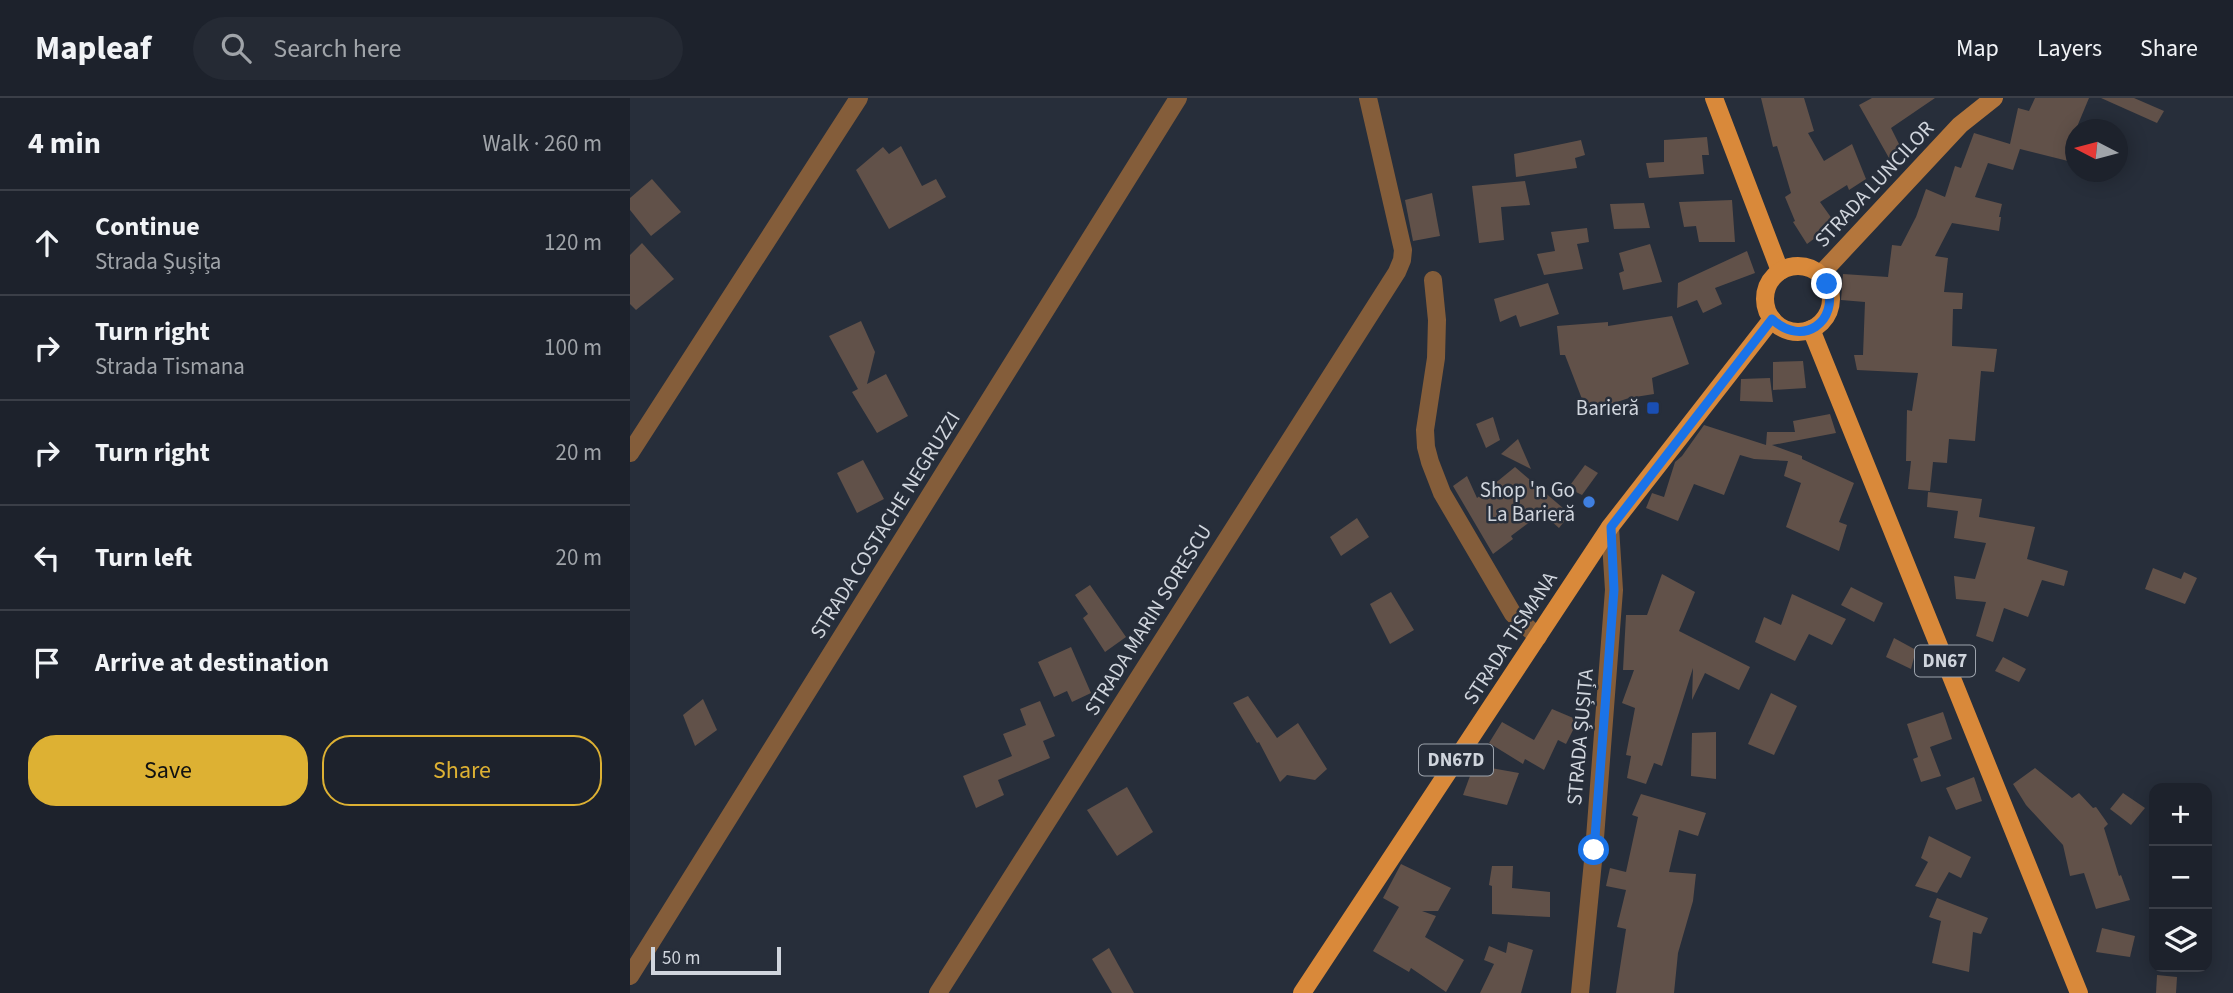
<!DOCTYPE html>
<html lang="en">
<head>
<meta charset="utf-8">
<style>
	body { margin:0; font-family:"Source Sans 3",sans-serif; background:#252a34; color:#f1f3f6 }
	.controls { position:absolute; right:21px; bottom:21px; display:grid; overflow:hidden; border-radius:14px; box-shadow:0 4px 18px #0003 }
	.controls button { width:63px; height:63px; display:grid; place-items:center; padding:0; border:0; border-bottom:2px solid #3b3f48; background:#1d222c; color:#f1f3f6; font:35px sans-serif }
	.compass { position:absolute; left:1435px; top:21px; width:63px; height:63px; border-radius:50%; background:#1d222c; box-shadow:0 4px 18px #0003; rotate:276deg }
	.scale { position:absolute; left:21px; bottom:18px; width:130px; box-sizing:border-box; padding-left:7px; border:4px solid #d0d5dd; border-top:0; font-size:19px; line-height:24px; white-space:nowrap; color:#d0d5dd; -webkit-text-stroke:5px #272e3a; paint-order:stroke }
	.stop { position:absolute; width:21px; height:21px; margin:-16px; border:5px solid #1a73e8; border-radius:50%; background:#fff }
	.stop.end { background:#1a73e8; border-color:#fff; box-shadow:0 2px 7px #0008 }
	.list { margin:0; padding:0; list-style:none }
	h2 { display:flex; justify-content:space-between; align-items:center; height:91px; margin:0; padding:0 28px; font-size:30px }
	h2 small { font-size:23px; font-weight:400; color:#a0a4a9 }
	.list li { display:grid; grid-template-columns:46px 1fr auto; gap:21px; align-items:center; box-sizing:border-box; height:105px; padding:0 28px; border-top:2px solid #3b3f48 }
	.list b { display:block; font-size:26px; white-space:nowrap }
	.list p { margin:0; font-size:23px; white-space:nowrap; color:#a0a4a9 }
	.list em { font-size:23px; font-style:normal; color:#a0a4a9 }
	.actions { display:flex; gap:14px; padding:21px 28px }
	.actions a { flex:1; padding:16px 0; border:2px solid #ddb133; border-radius:28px; text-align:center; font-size:24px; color:#ddb133 }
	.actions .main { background:#ddb133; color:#111 }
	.icon { flex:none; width:38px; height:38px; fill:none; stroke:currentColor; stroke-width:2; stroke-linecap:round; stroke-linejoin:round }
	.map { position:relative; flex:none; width:1603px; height:895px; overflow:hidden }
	header { display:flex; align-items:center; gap:42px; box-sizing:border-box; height:98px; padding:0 35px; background:#1d222c; border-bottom:2px solid #3b3f48 }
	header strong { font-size:33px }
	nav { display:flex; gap:38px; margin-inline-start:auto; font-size:24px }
	.search { width:490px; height:63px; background:#252a34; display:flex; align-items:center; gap:18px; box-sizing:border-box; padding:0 24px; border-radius:38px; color:#a0a4a9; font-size:26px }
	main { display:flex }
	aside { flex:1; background:#1d222c }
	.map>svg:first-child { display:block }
</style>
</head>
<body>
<header>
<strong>Mapleaf</strong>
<div class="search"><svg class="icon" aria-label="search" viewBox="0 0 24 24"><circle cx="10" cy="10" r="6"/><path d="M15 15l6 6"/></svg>Search here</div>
<nav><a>Map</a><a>Layers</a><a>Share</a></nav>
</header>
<main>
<aside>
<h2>4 min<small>Walk · 260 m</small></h2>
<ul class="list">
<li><svg class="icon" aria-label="ahead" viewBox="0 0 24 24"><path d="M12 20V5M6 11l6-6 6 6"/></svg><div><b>Continue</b><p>Strada Șușița</p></div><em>120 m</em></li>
<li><svg class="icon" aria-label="right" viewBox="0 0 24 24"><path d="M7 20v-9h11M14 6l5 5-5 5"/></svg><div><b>Turn right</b><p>Strada Tismana</p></div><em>100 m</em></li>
<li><svg class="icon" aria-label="right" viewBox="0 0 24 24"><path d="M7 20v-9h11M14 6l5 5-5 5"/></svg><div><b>Turn right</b></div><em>20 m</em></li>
<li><svg class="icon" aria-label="left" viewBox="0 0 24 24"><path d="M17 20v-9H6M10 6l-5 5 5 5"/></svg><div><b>Turn left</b></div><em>20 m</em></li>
<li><svg class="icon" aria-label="arrive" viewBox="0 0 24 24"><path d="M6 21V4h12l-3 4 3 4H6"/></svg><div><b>Arrive at destination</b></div></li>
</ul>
<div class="actions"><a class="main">Save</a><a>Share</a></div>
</aside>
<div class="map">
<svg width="1603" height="895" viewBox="0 0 1603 895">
	<rect width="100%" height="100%" fill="#272e3a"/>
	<g fill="#615149">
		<polygon points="1131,0 1174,0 1184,33 1178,35 1194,63 1222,46 1236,81 1219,92 1217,87 1190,104 1205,125 1177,146 1163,124 1165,123 1155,99 1161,95 1147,48 1143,49"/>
		<polygon points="1242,0 1305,0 1261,30 1272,52 1259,60 1229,7"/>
		<polygon points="1405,0 1459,0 1439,48 1446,49 1446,65 1390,51 1383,72 1358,65 1345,99 1372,106 1369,119 1371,119 1369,133 1322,125 1305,158 1318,160 1314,194 1333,195 1332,211 1323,211 1322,248 1367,251 1364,274 1351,273 1345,343 1319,341 1317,365 1303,364 1300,393 1278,391 1281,363 1276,363 1277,312 1282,313 1288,275 1227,272 1224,257 1233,257 1235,204 1211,202 1213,176 1258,179 1262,147 1271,148 1286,119 1296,91 1315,99 1325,68 1331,70 1344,35 1380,46 1388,10 1399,13"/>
		<polygon points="1471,0 1504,0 1534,13 1527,25"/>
		<polygon points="1077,39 1079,57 1072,57 1074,76 1019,80 1016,65 1034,64 1034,42"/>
		<polygon points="951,42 955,57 945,60 947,70 886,79 884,56"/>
		<polygon points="271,48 292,88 306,81 316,99 259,131 226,72 253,49 259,56"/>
		<polygon points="22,81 51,114 21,138 0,112 0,100"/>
		<polygon points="895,83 900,107 871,109 874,142 849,145 842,88"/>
		<polygon points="802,95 810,138 783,143 775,102"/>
		<polygon points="1102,102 1105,144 1069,144 1066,128 1054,129 1049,104"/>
		<polygon points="1014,105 1020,130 984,131 980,106"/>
		<polygon points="957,130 959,144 947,146 953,171 914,177 907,156 925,153 921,134"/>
		<polygon points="12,145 44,181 6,212 0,206 0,157"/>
		<polygon points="1020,146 1032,184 993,192 989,175 994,173 989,155"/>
		<polygon points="1117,153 1125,175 1085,190 1092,206 1073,215 1067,202 1047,210 1048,185"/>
		<polygon points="918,185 929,216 890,229 886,217 870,224 864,201"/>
		<polygon points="1042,218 1059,266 1022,280 1024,296 999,300 957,314 935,257 930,257 927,228 978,224 978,228"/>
		<polygon points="231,223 245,254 237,286 256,276 278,318 247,335 222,294 228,291 199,238"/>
		<polygon points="1173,263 1176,290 1143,292 1143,264"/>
		<polygon points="1140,280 1143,304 1110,303 1111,281"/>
		<polygon points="1200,316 1206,335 1142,347 1172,358 1172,361 1224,385 1209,424 1217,427 1209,453 1156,429 1171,385 1154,378 1158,363 1124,361 1110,357 1094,397 1064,386 1048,423 1016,410 1022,395 1034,399 1045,364 1052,358 1074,327 1136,347 1137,334 1165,334 1163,323"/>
		<polygon points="863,319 870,342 856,350 846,326"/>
		<polygon points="888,341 901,371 871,356"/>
		<polygon points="233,362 254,401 227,415 207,375"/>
		<polygon points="955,367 968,375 952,397 938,390"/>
		<polygon points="885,369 940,416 929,430 912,415 881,438 883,441 863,456 823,388 837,378 847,400"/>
		<polygon points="1298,394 1352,401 1349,419 1405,429 1397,461 1438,473 1434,488 1412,482 1398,519 1374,510 1363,544 1346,538 1356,504 1326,501 1324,478 1345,481 1356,445 1324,440 1328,413 1297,409"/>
		<polygon points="727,420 739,439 711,458 700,439"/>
		<polygon points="1523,470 1551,481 1554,474 1567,480 1555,506 1515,491"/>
		<polygon points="1032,476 1065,494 1049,533 1120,569 1109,592 1075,575 1062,602 1063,570 1032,668 1024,665 1016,686 997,680 1001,658 996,657 1005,610 992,605 1004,572 993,572 996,517 1017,517"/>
		<polygon points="460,487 496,539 475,554 453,520 458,516 445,497"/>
		<polygon points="1221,489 1253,505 1244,524 1211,507"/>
		<polygon points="761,494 784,532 760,546 740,506"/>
		<polygon points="1162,496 1216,521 1202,547 1179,536 1165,563 1125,544 1134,519 1151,527"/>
		<polygon points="1264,540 1286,552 1281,571 1256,559"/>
		<polygon points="441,549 461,595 442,604 437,593 424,599 408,564"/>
		<polygon points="1373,559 1396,571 1389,584 1365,573"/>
		<polygon points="1141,595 1167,608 1144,657 1118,646"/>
		<polygon points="618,598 647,640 668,625 697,671 685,682 657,677 650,684 629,644 627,645 603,605"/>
		<polygon points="73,601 87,632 65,648 53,617"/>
		<polygon points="410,603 425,638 413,643 420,660 368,682 374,697 346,710 333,678 382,658 373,636 396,627 390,611"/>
		<polygon points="922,611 948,622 936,646 928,642 914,672 895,661 893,666 859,645 872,624 904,642"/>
		<polygon points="1313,614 1322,641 1300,649 1311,678 1291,684 1283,661 1288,659 1277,626"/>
		<polygon points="1086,634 1086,681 1061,678 1062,635"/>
		<polygon points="844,667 889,675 877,707 833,697"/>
		<polygon points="1405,670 1442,700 1449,695 1463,710 1466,709 1478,726 1474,730 1489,778 1491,777 1500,802 1466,811 1454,775 1440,778 1433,747 1396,707 1383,686"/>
		<polygon points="1344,679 1352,703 1326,712 1316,690"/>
		<polygon points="497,689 523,734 487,758 457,712"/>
		<polygon points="1493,695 1515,710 1501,727 1480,711"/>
		<polygon points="1011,696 1076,715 1068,738 1049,732 1039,774 1066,776 1063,803 1048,855 1044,895 986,895 996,831 987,829 996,792 976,788 980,770 996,774 1008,719 1002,717"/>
		<polygon points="1299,738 1341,759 1331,780 1319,774 1307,795 1285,788 1298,764 1291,760"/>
		<polygon points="771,766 821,790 808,813 792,813 806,818 795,839 834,862 816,894 781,870 779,874 743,853 769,809 753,800"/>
		<polygon points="862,768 883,768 882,790 920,794 920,819 862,816 862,788 859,787"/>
		<polygon points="1307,800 1358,820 1351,836 1343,834 1339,874 1302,865 1311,823 1299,819"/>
		<polygon points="1472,830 1505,838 1500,859 1466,854"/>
		<polygon points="878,844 903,852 891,895 850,895 864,866 854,862 859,848 876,855"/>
		<polygon points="479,850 504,895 482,895 462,861"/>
		<polygon points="1527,877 1547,879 1546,895 1526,895"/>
	</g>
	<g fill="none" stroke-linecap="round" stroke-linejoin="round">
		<g stroke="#845d3a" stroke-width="18">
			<polyline points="803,182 807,222 806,260 795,332 796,349 800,364 812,395 883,516 908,539"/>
			<polyline points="0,355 229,0"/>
			<polyline points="0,878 548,0"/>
			<polyline points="308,895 767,174 772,162 773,152 738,0"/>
			<polyline points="950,895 964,753 984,492 980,429"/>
		</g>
		<polyline stroke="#b4763c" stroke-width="18" points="1190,177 1330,27 1364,0"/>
		<g stroke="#d9893a" stroke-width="18">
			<polyline points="1084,0 1150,173"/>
			<circle cx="1168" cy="201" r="33"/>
			<polyline points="1181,231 1449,895"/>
			<polyline points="672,895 980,429 1142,221"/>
		</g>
	</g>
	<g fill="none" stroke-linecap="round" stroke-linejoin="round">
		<path stroke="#1a73e8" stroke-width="9" d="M964,752L984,492L981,429L1142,221C1172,250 1210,224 1197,186"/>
	</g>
	<rect fill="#1a4fb4" stroke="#272e3a" stroke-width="2.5" x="1016" y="303" width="14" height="14" rx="3.5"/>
	<circle fill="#3f7fe0" stroke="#272e3a" stroke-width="2.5" cx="959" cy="404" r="7"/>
	<g text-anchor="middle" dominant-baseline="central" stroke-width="5" stroke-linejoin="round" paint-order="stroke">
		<g fill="#272e3a" stroke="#9da3ac" stroke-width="2">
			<rect x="1285" y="547.5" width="60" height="31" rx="5"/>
			<rect x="789" y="646.5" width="74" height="31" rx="5"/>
		</g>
		<g font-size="19" font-weight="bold" fill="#d0d5dd">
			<text x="1315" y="563">DN67</text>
			<text x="826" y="662">DN67D</text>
		</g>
		<g font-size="21" fill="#d0d5dd" stroke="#272e3a">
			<text transform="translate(1244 86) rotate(-47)">STRADA LUNCILOR</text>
			<text transform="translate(255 427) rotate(-58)">STRADA COSTACHE NEGRUZZI</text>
			<text transform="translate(518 522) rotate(-58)">STRADA MARIN SORESCU</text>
			<text transform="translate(880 540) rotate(-57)">STRADA TISMANA</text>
			<text transform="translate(950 639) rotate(-85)">STRADA ȘUȘIȚA</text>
		</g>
		<g font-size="21" fill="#d0d5dd" stroke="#272e3a" text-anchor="end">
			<text x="1009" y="310">Barieră</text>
			<text x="945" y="392">Shop 'n Go<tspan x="945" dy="24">La Barieră</tspan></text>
		</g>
	</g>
</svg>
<div class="controls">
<button>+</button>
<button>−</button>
<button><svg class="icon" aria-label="layers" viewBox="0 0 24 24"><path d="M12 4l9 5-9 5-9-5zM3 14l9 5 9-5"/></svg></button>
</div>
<svg class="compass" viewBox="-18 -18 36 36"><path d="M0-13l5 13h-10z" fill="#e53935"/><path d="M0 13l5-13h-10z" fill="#a0a4a9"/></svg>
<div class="scale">50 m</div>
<div class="stop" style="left:964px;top:752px"></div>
<div class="stop end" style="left:1197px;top:186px"></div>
</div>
</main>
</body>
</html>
